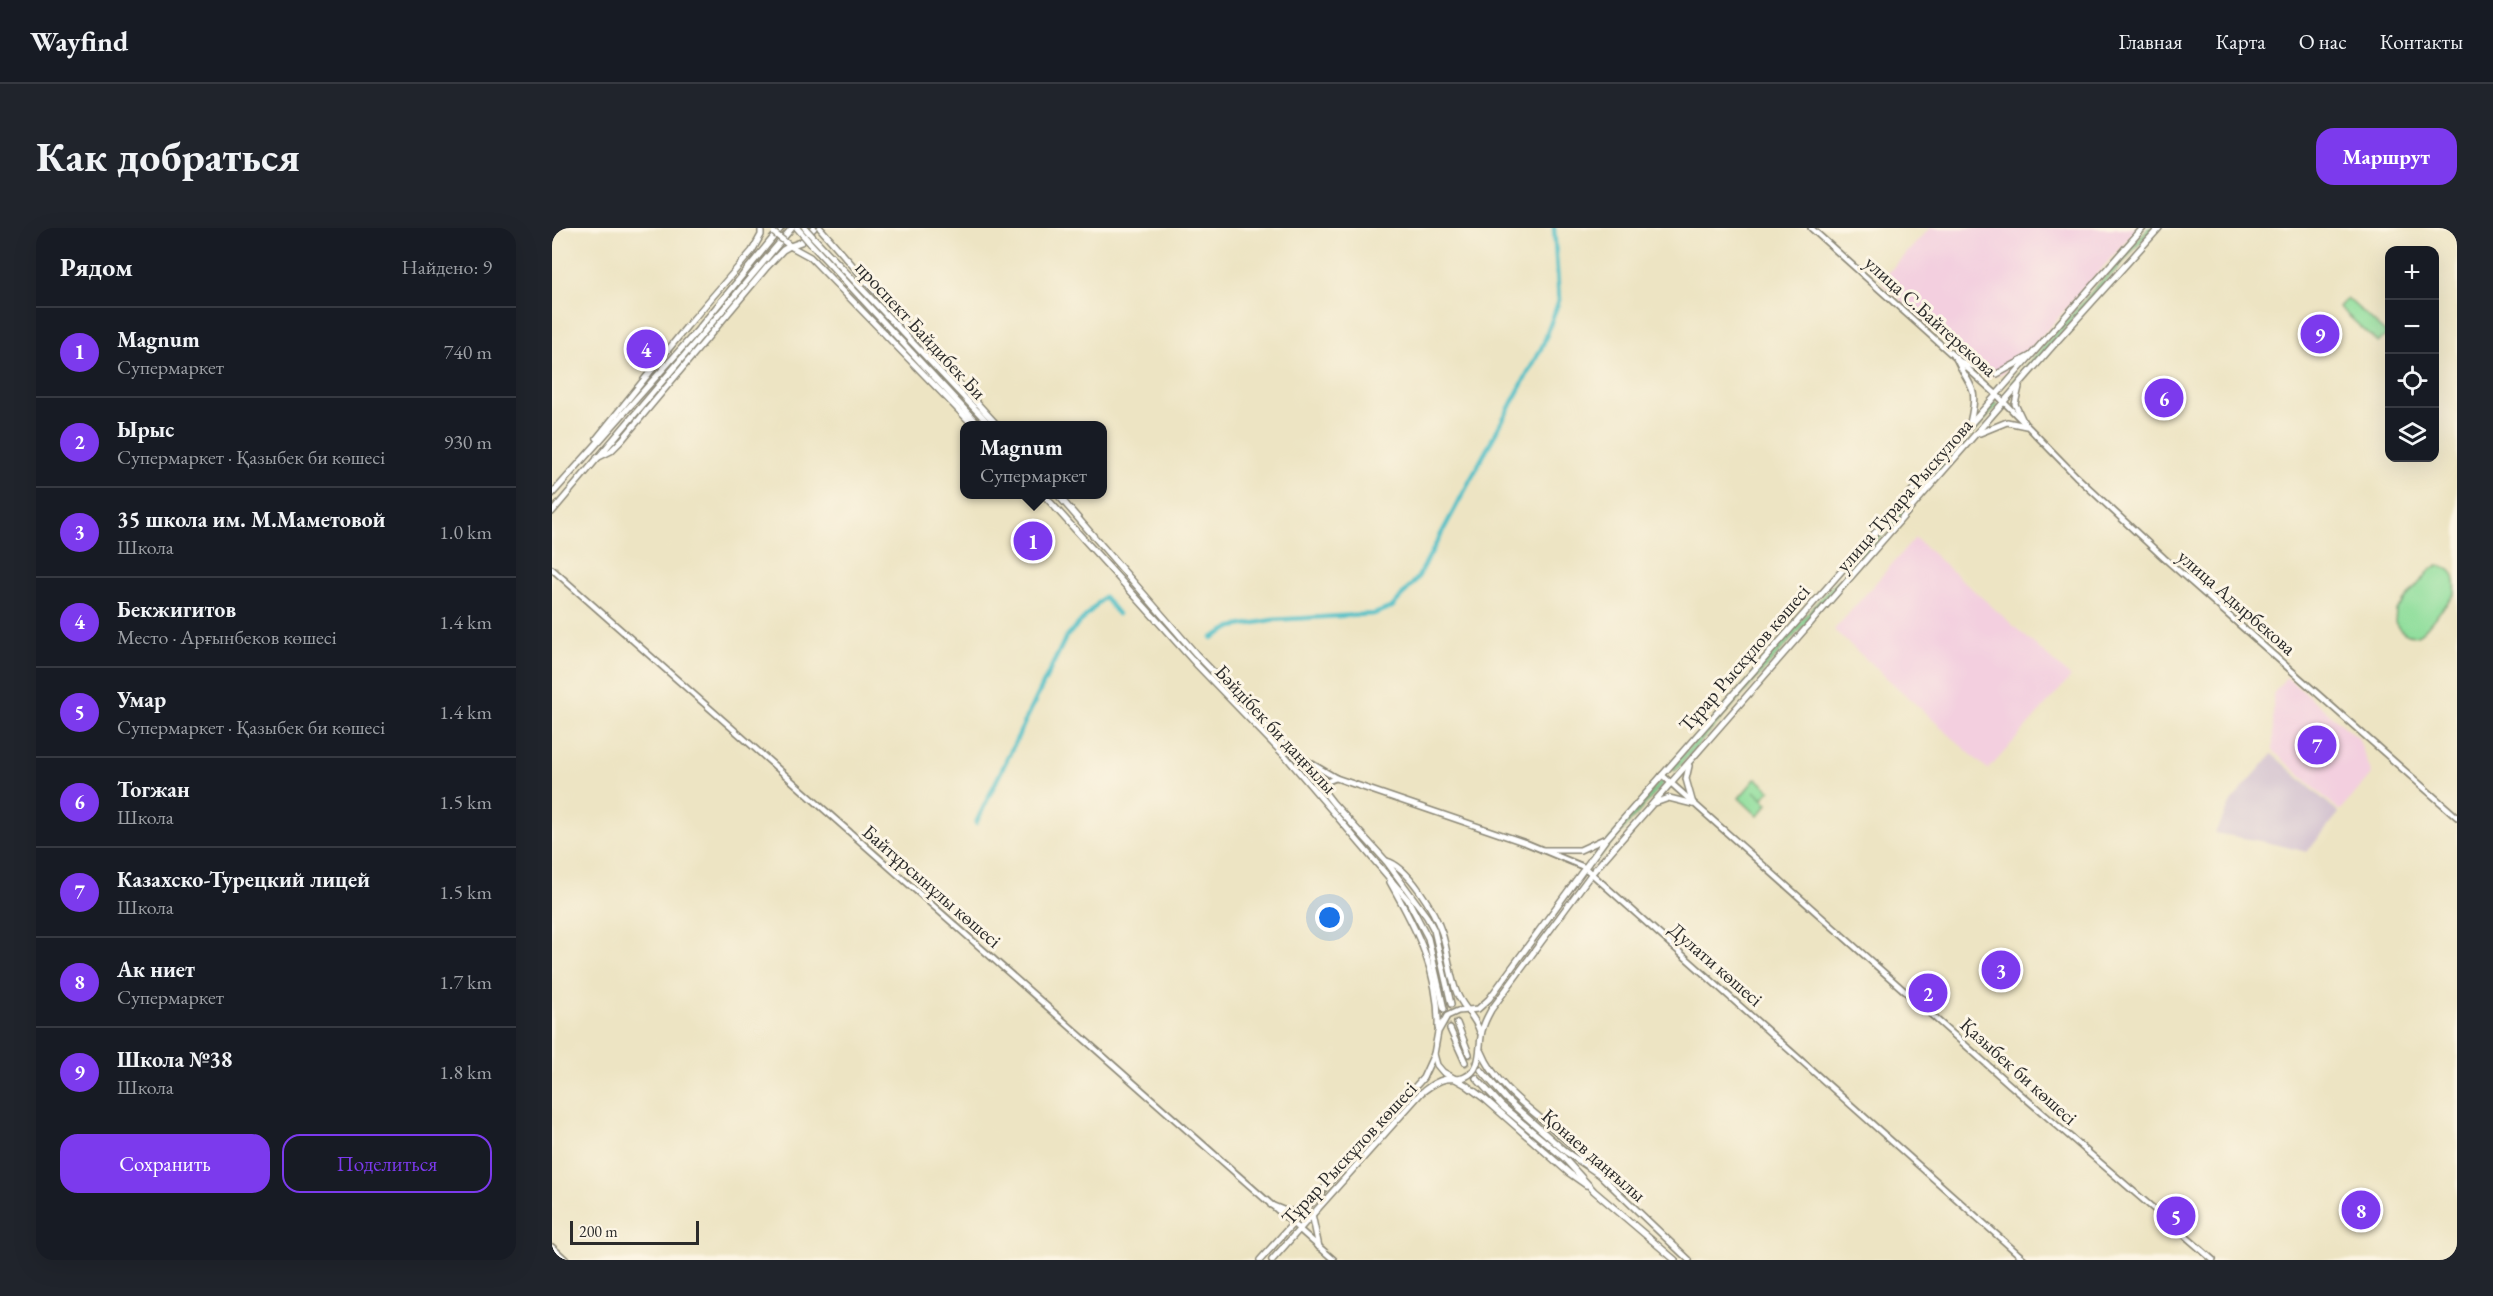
<!DOCTYPE html>
<html lang="ru">
<head>
<meta charset="utf-8">
<style>
	body { margin:0; font-family:"EB Garamond",serif; background:#20242c; color:#f1f3f6 }
	.controls { position:absolute; right:18px; top:18px; display:grid; overflow:hidden; border-radius:12px; box-shadow:0 6px 24px #0002 }
	.controls button { width:54px; height:54px; display:grid; place-items:center; padding:0; border:0; border-bottom:2px solid #363941; background:#171b24; color:#f1f3f6; font:30px sans-serif }
	.scale { position:absolute; left:18px; bottom:15px; width:129px; box-sizing:border-box; padding-left:6px; border:3px solid #2b2b2b; border-top:0; font-size:16px; line-height:21px; white-space:nowrap; color:#2b2b2b; -webkit-text-stroke:4px #fcf5e5; paint-order:stroke }
	.you { position:absolute; left:778px; top:690px; width:21px; height:21px; margin:-15px; border:4px solid #fff; border-radius:50%; background:#1a73e8; box-shadow:0 0 0 9px #1a73e833 }
	.badge { display:grid; place-items:center; width:39px; height:39px; border-radius:50%; background:#7c3aed; color:#fff; font-size:20px; font-weight:700 }
	.pin { position:absolute; translate:-50% -50%; border:3px solid #fff; box-shadow:0 2px 6px #0006 }
	.popup { position:absolute; left:408px; top:193px; width:147px; height:78px; box-sizing:border-box; display:grid; place-content:center; border-radius:12px; background:#171b24; filter:drop-shadow(0 2px 4px #0005); font-size:20px; white-space:nowrap; color:#9ea1a6 }
	.popup b { font-size:22px; color:#f1f3f6 }
	.popup::after { content:''; position:absolute; left:50%; top:100%; margin-left:-12px; border:12px solid transparent; border-top-color:#171b24 }
	.list { margin:0; padding:0; list-style:none }
	h2 { display:flex; justify-content:space-between; align-items:center; height:78px; margin:0; padding:0 24px; font-size:26px }
	h2 small { font-size:20px; font-weight:400; color:#9ea1a6 }
	.list li { display:grid; grid-template-columns:39px 1fr auto; gap:18px; align-items:center; box-sizing:border-box; height:90px; padding:0 24px; border-top:2px solid #363941 }
	.list b { display:block; font-size:22px; white-space:nowrap }
	.list p { margin:0; font-size:20px; white-space:nowrap; color:#9ea1a6 }
	.list em { font-size:20px; font-style:normal; color:#9ea1a6 }
	.actions { display:flex; gap:12px; padding:18px 24px }
	.actions a { flex:1; padding:14px 0; border:2px solid #7c3aed; border-radius:18px; text-align:center; font-size:21px; color:#7c3aed }
	.actions .main { background:#7c3aed; color:#fff }
	.icon { flex:none; width:33px; height:33px; fill:none; stroke:currentColor; stroke-width:2; stroke-linecap:round; stroke-linejoin:round }
	.map { position:relative; flex:none; width:1905px; height:1032px; overflow:hidden; border-radius:18px }
	header { display:flex; align-items:center; gap:36px; box-sizing:border-box; height:84px; padding:0 30px; background:#171b24; border-bottom:2px solid #363941 }
	header strong { font-size:28px }
	nav { display:flex; gap:33px; margin-inline-start:auto; font-size:21px }
	.intro { display:flex; align-items:center; justify-content:space-between; box-sizing:border-box; height:144px; padding:0 36px }
	h1 { margin:0; font-size:42px }
	.button { padding:15px 27px; border-radius:18px; background:#7c3aed; color:#fff; font-size:21px; font-weight:700 }
	main { display:flex; gap:36px; padding:0 36px }
	aside { flex:1; background:#171b24; border-radius:18px; box-shadow:0 6px 24px #0002 }
	.map>svg:first-child { display:block }
</style>
</head>
<body>
<header>
<strong>Wayfind</strong>
<nav><a>Главная</a><a>Карта</a><a>О нас</a><a>Контакты</a></nav>
</header>
<div class="intro"><h1>Как добраться</h1><a class="button">Маршрут</a></div>
<main>
<aside>
<h2>Рядом<small>Найдено: 9</small></h2>
<ul class="list">
<li><span class="badge">1</span><div><b>Magnum</b><p>Супермаркет</p></div><em>740 m</em></li>
<li><span class="badge">2</span><div><b>Ырыс</b><p>Супермаркет · Қазыбек би көшесі</p></div><em>930 m</em></li>
<li><span class="badge">3</span><div><b>35 школа им. М.Маметовой</b><p>Школа</p></div><em>1.0 km</em></li>
<li><span class="badge">4</span><div><b>Бекжигитов</b><p>Место · Арғынбеков көшесі</p></div><em>1.4 km</em></li>
<li><span class="badge">5</span><div><b>Умар</b><p>Супермаркет · Қазыбек би көшесі</p></div><em>1.4 km</em></li>
<li><span class="badge">6</span><div><b>Тогжан</b><p>Школа</p></div><em>1.5 km</em></li>
<li><span class="badge">7</span><div><b>Казахско-Турецкий лицей</b><p>Школа</p></div><em>1.5 km</em></li>
<li><span class="badge">8</span><div><b>Ак ниет</b><p>Супермаркет</p></div><em>1.7 km</em></li>
<li><span class="badge">9</span><div><b>Школа №38</b><p>Школа</p></div><em>1.8 km</em></li>
</ul>
<div class="actions"><a class="main">Сохранить</a><a>Поделиться</a></div>
</aside>
<div class="map">
<svg width="1905" height="1032" viewBox="0 0 1905 1032">
	<rect width="100%" height="100%" fill="#fcf5e5"/>
	<filter id="ink" filterUnits="userSpaceOnUse"><feTurbulence type="fractalNoise" baseFrequency=".0167" numOctaves="2"/><feDisplacementMap in="SourceGraphic" scale="12" xChannelSelector="R" yChannelSelector="G"/><feConvolveMatrix kernelMatrix="1 2 1 2 8 2 1 2 1" color-interpolation-filters="sRGB"/></filter>
	<filter id="wash" filterUnits="userSpaceOnUse"><feTurbulence type="fractalNoise" baseFrequency=".008" numOctaves="4" result="noise"/><feDisplacementMap in="SourceGraphic" scale="24" xChannelSelector="R" yChannelSelector="G"/><feGaussianBlur stdDeviation="1.35" result="paint"/><feColorMatrix in="noise" values="0 0 0 0 0 0 0 0 0 0 0 0 0 0 0 0 0 1.4 0 .05"/><feComposite in="paint" operator="in"/></filter>
	<g filter="url(#wash)">
		<rect width="100%" height="100%" fill="#ede4c3"/>
		<g fill="#f3cfdf">
			<polygon points="1378,0 1586,0 1473,127 1451,145 1442,148 1429,145 1330,56 1333,48"/>
			<polygon points="1363,310 1519,449 1436,542 1282,402"/>
			<polygon points="1734,449 1806,510 1820,546 1788,583 1721,523 1721,466"/>
		</g>
		<polygon fill="#cfbdce" points="1720,526 1787,585 1755,624 1714,614 1663,605 1679,574"/>
		<g fill="#90de9c" stroke="#5e8464" stroke-width="1.5">
			<polygon points="1596,0 1601,0 1462,158 1459,155"/>
			<polygon points="1795,70 1835,106 1826,115 1787,79"/>
			<polygon points="1443,174 1446,177 1301,341 1298,338"/>
			<path d="M1885,338C1900,337 1905,350 1903,365C1898,373 1891,380 1885,387C1879,393 1873,404 1865,407C1855,410 1847,402 1843,394L1844,382L1879,341Z"/>
			<polygon points="1285,352 1289,355 1123,543 1120,539"/>
			<polygon points="1204,550 1218,562 1211,570 1202,563 1216,576 1206,588 1187,570"/>
			<polygon points="1109,552 1112,555 1044,633 1041,630"/>
		</g>
		<g fill="none" stroke-linecap="round" stroke-linejoin="round">
			<g stroke="#51bfc6" stroke-width="4.5">
				<polyline points="660,410 680,399 720,392 822,386 840,379 865,351 991,117 1007,72 1002,0"/>
				<polyline points="424,595 514,409 552,369 566,386"/>
			</g>
		</g>
	</g>
	<g filter="url(#ink)">
		<g fill="none" stroke-linecap="round" stroke-linejoin="round">
			<g stroke="#c6bfa5" stroke-width="5" stroke-dasharray="5 2.5" stroke-linecap="butt">
				<polyline points="899,776 905,795"/>
				<polyline points="892,781 898,801"/>
				<polyline points="917,826 929,842"/>
				<polyline points="913,834 924,850"/>
			</g>
			<defs>
				<g id="secondary">
					<polyline points="1259,0 1444,166 1524,248 1612,330 1905,589"/>
					<polyline points="0,341 782,1032"/>
					<polyline points="745,527 784,550 974,615 1032,639 1473,1032"/>
					<polyline points="1110,547 1457,856 1661,1032"/>
					<polyline points="770,561 774,554 784,550"/>
					<polyline points="0,1019 14,1032"/>
				</g>
				<g id="primary">
					<polyline points="268,0 336,78 446,198"/>
					<polyline points="262,10 439,198"/>
					<polyline points="232,13 238,18 249,14 262,0"/>
					<polyline points="258,15 428,198"/>
					<path d="M1404,130C1419,163 1427,156 1418,195"/>
					<polyline points="1409,134 1445,146 1478,128"/>
					<polyline points="1467,159 1463,176 1473,197"/>
					<polyline points="1428,205 1455,194 1474,198"/>
					<polyline points="45,210 136,97 200,23 209,7 209,0"/>
					<polyline points="45,230 59,223 70,212 215,39 231,22 238,18 258,29 422,198"/>
					<polyline points="0,266 144,104 229,0"/>
					<polyline points="491,266 646,438 735,530 856,672 876,710 892,781"/>
					<polyline points="505,266 644,426 750,535 781,575 834,633 875,689 882,702 899,776"/>
					<polyline points="0,284 240,0"/>
					<polyline points="1137,538 1134,551 1141,576"/>
					<polyline points="1103,575 1117,570 1141,576"/>
					<polyline points="991,622 1028,622 1052,611"/>
					<path d="M834,633C856,638 883,684 890,705C896,723 897,743 903,760C908,778 923,787 928,804"/>
					<path d="M838,654C864,700 888,746 886,800"/>
					<polyline points="905,795 917,826"/>
					<polyline points="898,801 913,834"/>
					<path d="M930,824C944,859 979,881 1007,906C1019,916 1029,928 1040,940"/>
					<polyline points="882,826 885,837 891,844 914,857 934,872 1017,945 1034,957"/>
					<polyline points="929,842 953,870 1014,924 1048,947 1137,1032"/>
					<polyline points="924,850 950,878 1011,929 1042,963 1123,1032"/>
					<polyline points="719,977 736,984 755,980"/>
					<polyline points="760,986 767,1019"/>
					<polyline points="708,1032 871,850 882,826 886,804 895,788 906,783 926,781 937,771 1054,611 1591,0"/>
					<path d="M720,1032L869,865C877,859 884,853 894,851C900,850 907,852 913,849C931,841 926,819 930,803C932,795 935,789 939,782L1040,645L1505,113L1607,0"/>
				</g>
			</defs>
			<use href="#secondary" stroke="#8c8877" stroke-width="8"/>
			<use href="#primary" stroke="#8c8877" stroke-width="8"/>
			<use href="#secondary" stroke="#fff" stroke-width="4.5"/>
			<use href="#primary" stroke="#fff" stroke-width="5"/>
			<defs>
				<g id="primary-bridge">
					<polyline points="245,0 258,15"/>
					<polyline points="253,0 262,10"/>
					<polyline points="222,5 232,13"/>
				</g>
			</defs>
			<use href="#primary-bridge" stroke="#8c8877" stroke-width="8" stroke-linecap="butt"/>
			<use href="#primary-bridge" stroke="#fff" stroke-width="5"/>
		</g>
	</g>
	<g text-anchor="middle" dominant-baseline="central" stroke-width="6" stroke-linejoin="round" paint-order="stroke">
		<g font-size="20" fill="#2b2b2b" stroke="#fcf5e5">
			<text transform="translate(1379 88) rotate(42)">улица С.Байтерекова</text>
			<text transform="translate(369 102) rotate(47)">проспект Байдибек Би</text>
			<text transform="translate(1352 267) rotate(-49)">улица Турара Рыскулова</text>
			<text transform="translate(1685 374) rotate(41)">улица Адырбекова</text>
			<text transform="translate(1192 430) rotate(-49)">Тұрар Рыскұлов көшесі</text>
			<text transform="translate(724 501) rotate(47)">Бәйдібек би даңғылы</text>
			<text transform="translate(380 658) rotate(41)">Байтұрсынұлы көшесі</text>
			<text transform="translate(1164 736) rotate(41)">Дулати көшесі</text>
			<text transform="translate(1467 843) rotate(42)">Қазыбек би көшесі</text>
			<text transform="translate(797 925) rotate(-47)">Тұрар Рыскұлов көшесі</text>
			<text transform="translate(1042 927) rotate(41)">Қонаев даңғылы</text>
		</g>
	</g>
</svg>
<div class="controls">
<button>+</button>
<button>−</button>
<button><svg class="icon" aria-label="locate" viewBox="0 0 24 24"><circle cx="12" cy="12" r="6"/><path d="M12 2v4M12 18v4M2 12h4M18 12h4"/></svg></button>
<button><svg class="icon" aria-label="layers" viewBox="0 0 24 24"><path d="M12 4l9 5-9 5-9-5zM3 14l9 5 9-5"/></svg></button>
</div>
<div class="scale">200 m</div>
<div class="you"></div>
<div class="pin badge" style="left:481px;top:313px">1</div>
<div class="popup"><b>Magnum</b>Супермаркет</div>
<div class="pin badge" style="left:1376px;top:765px">2</div>
<div class="pin badge" style="left:1449px;top:742px">3</div>
<div class="pin badge" style="left:94px;top:121px">4</div>
<div class="pin badge" style="left:1624px;top:988px">5</div>
<div class="pin badge" style="left:1612px;top:170px">6</div>
<div class="pin badge" style="left:1765px;top:517px">7</div>
<div class="pin badge" style="left:1809px;top:982px">8</div>
<div class="pin badge" style="left:1768px;top:106px">9</div>
</div>
</main>
</body>
</html>
